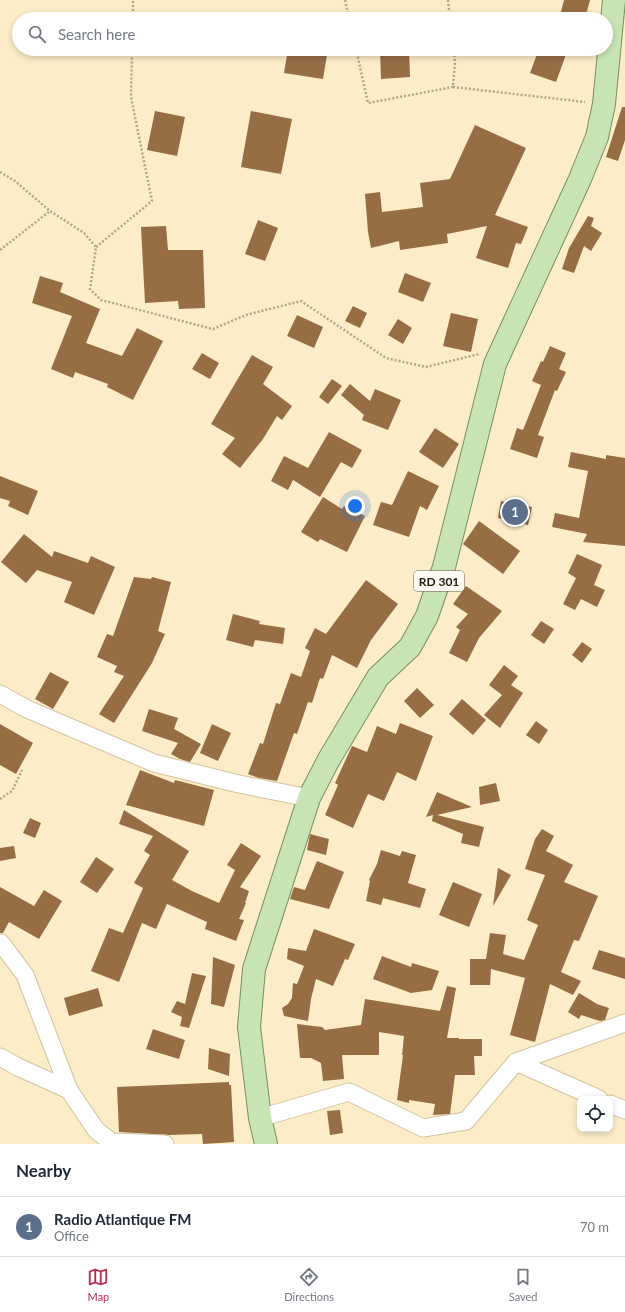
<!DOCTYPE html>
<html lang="en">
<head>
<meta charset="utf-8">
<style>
	body { margin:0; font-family:Lato,sans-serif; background:#f2f2f3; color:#1f2937 }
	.controls { position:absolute; right:12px; bottom:12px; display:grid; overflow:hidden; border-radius:8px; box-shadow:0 2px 6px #0003 }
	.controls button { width:36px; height:36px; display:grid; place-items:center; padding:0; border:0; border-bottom:1px solid #e0e1e3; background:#fff; color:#1f2937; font:20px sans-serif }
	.you { position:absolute; left:355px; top:506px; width:14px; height:14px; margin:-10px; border:3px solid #fff; border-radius:50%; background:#1a73e8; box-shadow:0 0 0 6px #1a73e833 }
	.badge { display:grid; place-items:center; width:26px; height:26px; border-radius:50%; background:#bc2b4d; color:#fff; font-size:13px; font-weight:700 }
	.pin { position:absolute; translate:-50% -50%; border:2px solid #fff; box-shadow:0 1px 4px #0006 }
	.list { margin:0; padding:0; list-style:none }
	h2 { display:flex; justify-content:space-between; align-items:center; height:52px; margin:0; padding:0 16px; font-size:17px }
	h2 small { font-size:13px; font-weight:400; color:#747a83 }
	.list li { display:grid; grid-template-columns:26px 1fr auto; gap:12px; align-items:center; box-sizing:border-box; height:60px; padding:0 16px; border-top:1px solid #e0e1e3 }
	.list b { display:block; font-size:15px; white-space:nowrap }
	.list p { margin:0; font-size:13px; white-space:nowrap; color:#747a83 }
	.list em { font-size:13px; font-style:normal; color:#747a83 }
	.icon { flex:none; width:22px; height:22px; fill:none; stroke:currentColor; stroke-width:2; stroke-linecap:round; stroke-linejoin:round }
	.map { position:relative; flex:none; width:625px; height:1144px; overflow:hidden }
	.search { position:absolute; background:#fff; box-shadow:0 2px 6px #0003; left:12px; right:12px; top:12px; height:44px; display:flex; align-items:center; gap:10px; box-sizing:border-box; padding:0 14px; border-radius:22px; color:#747a83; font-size:15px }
	.sheet { height:112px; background:#fff }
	nav { display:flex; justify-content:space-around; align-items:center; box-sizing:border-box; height:56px; border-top:1px solid #e0e1e3; background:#fff; font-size:11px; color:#747a83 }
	nav a { display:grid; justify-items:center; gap:2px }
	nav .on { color:#bc2b4d }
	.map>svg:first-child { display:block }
</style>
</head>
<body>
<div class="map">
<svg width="625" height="1144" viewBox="0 0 625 1144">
	<rect width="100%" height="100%" fill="#fcecc8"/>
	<g fill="#976d44">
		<polygon points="564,0 590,0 585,19 559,19"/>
		<polygon points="288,49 328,49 323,79 284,73"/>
		<polygon points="380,49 409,49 410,77 381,79"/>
		<polygon points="539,49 568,49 556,82 530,73"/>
		<polygon points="622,107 625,107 625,140 618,161 606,157"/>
		<polygon points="155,111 185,117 177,156 147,150"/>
		<polygon points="251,111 292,119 281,174 241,167"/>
		<polygon points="475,125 526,148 495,215 528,227 521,244 516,243 508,268 476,258 487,226 447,234 448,243 400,250 399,241 371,248 368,232 365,194 380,192 382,212 423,207 420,183 450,179"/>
		<polygon points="588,216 594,218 591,226 602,233 591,251 584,246 574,273 562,269 569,248"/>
		<polygon points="258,220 278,228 265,261 245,254"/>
		<polygon points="166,226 168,250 203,250 205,308 179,309 178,301 145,303 141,227"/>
		<polygon points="405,273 431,283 423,302 398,292"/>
		<polygon points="40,276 63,283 60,292 100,309 86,343 122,356 137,328 163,341 133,400 107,387 108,384 75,372 73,378 51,369 72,316 32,303"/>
		<polygon points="353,306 367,313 360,328 345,321"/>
		<polygon points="451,313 478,319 471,352 443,346"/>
		<polygon points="297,315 323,327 314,348 287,336"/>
		<polygon points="398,319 412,328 403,344 388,335"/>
		<polygon points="550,346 566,353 559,369 566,372 557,391 555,390 538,435 544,437 537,458 510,449 517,428 523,430 541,385 532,381 541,361 543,362"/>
		<polygon points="202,353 219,363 210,379 192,369"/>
		<polygon points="252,355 273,367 263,384 292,406 282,420 277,416 263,439 240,468 222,454 235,438 211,424"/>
		<polygon points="332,379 342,386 328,404 319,397"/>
		<polygon points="350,384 370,401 375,389 401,400 388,430 362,420 364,415 341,395"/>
		<polygon points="435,428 459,444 443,468 419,452"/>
		<polygon points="329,432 362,450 352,468 341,462 320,497 293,480 288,490 271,481 284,456 308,468"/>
		<polygon points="571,452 606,459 606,455 625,458 625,546 583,542 587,534 552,527 555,513 579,518 588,471 568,467"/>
		<polygon points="408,471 439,486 427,510 420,506 409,537 373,525 381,502 392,505"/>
		<polygon points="0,476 38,491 28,515 8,506 10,501 0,498"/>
		<polygon points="323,497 342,509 344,506 365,516 347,552 320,539 318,542 301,532"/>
		<polygon points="501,501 532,507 528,525 498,518"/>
		<polygon points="479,521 520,551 503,574 463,544"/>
		<polygon points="24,534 52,557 54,551 88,563 91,556 115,567 94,615 64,602 72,582 37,570 26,583 1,562"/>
		<polygon points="577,554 602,565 594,585 605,590 597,607 581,599 575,610 563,604 576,578 568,573"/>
		<polygon points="134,577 151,579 152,577 171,582 158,631 165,634 152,663 114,723 99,714 124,676 114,672 117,666 97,657 107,634 113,636"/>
		<polygon points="366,580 398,604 371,640 357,668 332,655 323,679 320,678 312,703 308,702 297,734 294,733 277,781 259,778 248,774 260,743 263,744 276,703 280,704 291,673 301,677 310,651 305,648 315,628 326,634"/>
		<polygon points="466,586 502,611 479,638 467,662 449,653 460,630 456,627 468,614 453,604"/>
		<polygon points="233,614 260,621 259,624 285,628 283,644 255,640 253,647 226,640"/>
		<polygon points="541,621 554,629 544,644 531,635"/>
		<polygon points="582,642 592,649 582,663 572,655"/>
		<polygon points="504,665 518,676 511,685 523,693 500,728 484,715 502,695 489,685"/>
		<polygon points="50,672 69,682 53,709 35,699"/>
		<polygon points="417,688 434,705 420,718 404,701"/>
		<polygon points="462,699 486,720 473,735 449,714"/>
		<polygon points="149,709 178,718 174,729 201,744 190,762 180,759 171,754 178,743 142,731"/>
		<polygon points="536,721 548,730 539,744 526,735"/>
		<polygon points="400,723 433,736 416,781 397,772 384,801 368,794 353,828 325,815 338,785 335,783 352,746 367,752 377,726 396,734"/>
		<polygon points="0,724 33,743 16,774 0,765"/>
		<polygon points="212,724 231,733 218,761 200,753"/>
		<polygon points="140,770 174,783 175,780 214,790 204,826 126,805"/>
		<polygon points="496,783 500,801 480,805 479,787"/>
		<polygon points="437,792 472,807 437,815 484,827 479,847 461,843 463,834 432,821 433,815 426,817"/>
		<polygon points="124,810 189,851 172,880 192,891 219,903 235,870 227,865 241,843 261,856 240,887 249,891 245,903 246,903 239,919 244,920 236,941 205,929 207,922 167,904 156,929 142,923 119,982 91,971 109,928 123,933 143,888 134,883 150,855 144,851 153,836 119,824"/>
		<polygon points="30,818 41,823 35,838 23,833"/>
		<polygon points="542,829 554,836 546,851 573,865 564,882 598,896 579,941 574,940 561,972 581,981 573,995 550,984 535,1042 510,1035 525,978 491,969 490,985 470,985 470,959 486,959 490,933 506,935 503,954 524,960 538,925 527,920 545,875 525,869 535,839"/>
		<polygon points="310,834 329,839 326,855 307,850"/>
		<polygon points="14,846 16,858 0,861 0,848"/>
		<polygon points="381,850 400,856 402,851 416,855 408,883 426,889 420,908 383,898 381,905 366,901 370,881 369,880 377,864"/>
		<polygon points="96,857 114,869 97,893 80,882"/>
		<polygon points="317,861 344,872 329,909 290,899 294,887 305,890"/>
		<polygon points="498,868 511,875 493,906"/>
		<polygon points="453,882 482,894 469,927 439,915"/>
		<polygon points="0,887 34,906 44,890 62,901 39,939 9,922 3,933 0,933"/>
		<polygon points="314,929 355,944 348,960 345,959 333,986 316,979 311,999 308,1021 284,1016 282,1008 288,1004 292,998 293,983 297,984 304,966 287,959 288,948 306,951"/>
		<polygon points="599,950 625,958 625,979 592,969"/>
		<polygon points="382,956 411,967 412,963 439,971 432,990 411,993 373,979"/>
		<polygon points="213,957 235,965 224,1007 211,1004"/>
		<polygon points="192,973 206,976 189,1028 180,1026 182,1017 171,1012 177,1001 185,1004"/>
		<polygon points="447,986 456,988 447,1038 459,1038 459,1039 482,1039 482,1056 474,1056 475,1075 455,1075 450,1114 433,1115 435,1104 409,1100 409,1103 397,1100 403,1055 402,1055 404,1036 379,1032 379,1055 342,1055 344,1079 323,1081 321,1063 311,1058 300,1058 297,1024 322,1027 325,1030 361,1025 365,999 440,1011"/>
		<polygon points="98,988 103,1006 69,1016 64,998"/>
		<polygon points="579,993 597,1004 609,1008 605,1020 600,1021 581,1015 579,1019 568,1012"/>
		<polygon points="153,1029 185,1040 179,1059 146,1049"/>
		<polygon points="209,1048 230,1054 229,1076 208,1069"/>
		<polygon points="229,1082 229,1085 231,1085 234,1142 203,1144 202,1134 169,1135 119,1132 117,1087"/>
		<polygon points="340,1110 343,1133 330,1135 327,1111"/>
	</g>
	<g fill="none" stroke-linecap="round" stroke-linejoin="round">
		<defs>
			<g id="street">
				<polyline points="0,694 27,709 154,763 239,784 309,798"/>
				<polyline points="1,943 25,975 69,1090"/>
				<polyline points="0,1057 18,1067 69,1090 96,1130 111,1142 165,1144"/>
				<polyline points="516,1062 599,1099"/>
				<polyline points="610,1104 625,1110"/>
				<polyline points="260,1118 349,1092 423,1128 466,1121 516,1062 625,1023"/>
			</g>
			<polyline id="primary" points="266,1144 260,1118 249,1027 254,969 309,798 328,761 378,677 410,647 427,616 444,567 495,364 580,179 597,137 604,104 614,0"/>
		</defs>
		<use href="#street" stroke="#d1c2a0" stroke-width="19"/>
		<use href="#primary" stroke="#759259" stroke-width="24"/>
		<g stroke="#b2a589" stroke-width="2.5" stroke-dasharray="2 2" stroke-linecap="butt">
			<polyline points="345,0 349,19"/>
			<polyline points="448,0 450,19"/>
			<polyline points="133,19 133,0"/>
			<polyline points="356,49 368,103 453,87 455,63 454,49"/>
			<polyline points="453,87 585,102"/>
			<polyline points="0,172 15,181 50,211 84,233 96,247 90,289 101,300 213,329 246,315 301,301 386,358 426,367 479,354"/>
			<polyline points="96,247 152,201 131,97 132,49"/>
			<polyline points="0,250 50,211"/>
			<polyline points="0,799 12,791 22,770"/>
		</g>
		<use href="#street" stroke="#fff" stroke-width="17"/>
		<use href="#primary" stroke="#c8e4b4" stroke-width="22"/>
	</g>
	<g text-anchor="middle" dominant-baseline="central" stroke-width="3" stroke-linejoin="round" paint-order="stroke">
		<rect fill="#fdfaf3" stroke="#625d52" stroke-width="1" x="414" y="571" width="50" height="20" rx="3"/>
		<g font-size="12" font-weight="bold" fill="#201a0d">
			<text x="439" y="581">RD 301</text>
		</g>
	</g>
</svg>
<div class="controls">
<button><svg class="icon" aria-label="locate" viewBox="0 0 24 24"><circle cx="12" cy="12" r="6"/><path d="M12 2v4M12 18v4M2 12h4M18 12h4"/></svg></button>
</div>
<div class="you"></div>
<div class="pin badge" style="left:515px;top:512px;background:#5c6f8a">1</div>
<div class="search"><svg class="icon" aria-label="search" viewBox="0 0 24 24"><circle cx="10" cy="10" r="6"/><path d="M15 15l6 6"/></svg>Search here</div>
</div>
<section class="sheet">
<h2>Nearby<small></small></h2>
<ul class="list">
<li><span class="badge" style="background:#5c6f8a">1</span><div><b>Radio Atlantique FM</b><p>Office</p></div><em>70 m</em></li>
</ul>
</section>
<nav>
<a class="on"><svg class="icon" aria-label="map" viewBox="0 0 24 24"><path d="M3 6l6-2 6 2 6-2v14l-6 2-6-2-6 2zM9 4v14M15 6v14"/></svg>Map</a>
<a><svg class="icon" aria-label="directions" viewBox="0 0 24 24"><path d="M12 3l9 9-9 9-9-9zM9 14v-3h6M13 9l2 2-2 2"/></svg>Directions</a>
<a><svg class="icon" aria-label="saved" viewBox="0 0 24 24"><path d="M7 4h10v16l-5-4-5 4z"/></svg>Saved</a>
</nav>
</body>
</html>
